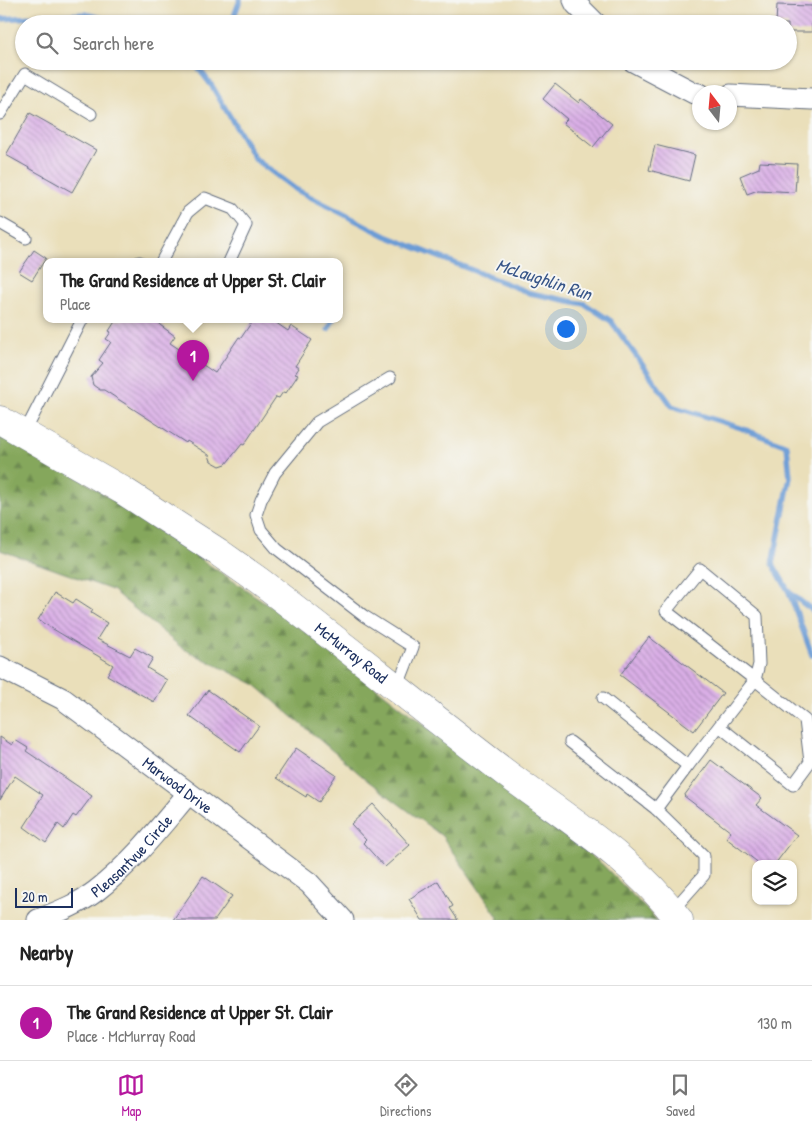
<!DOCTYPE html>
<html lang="en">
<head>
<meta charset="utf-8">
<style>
	body { margin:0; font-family:"Patrick Hand",sans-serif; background:#f6f6f6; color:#222 }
	.controls { position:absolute; right:15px; bottom:15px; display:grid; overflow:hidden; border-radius:10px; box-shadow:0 1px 4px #0004 }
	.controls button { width:45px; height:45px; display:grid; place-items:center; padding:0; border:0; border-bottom:1px solid #e0e0e0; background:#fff; color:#222; font:25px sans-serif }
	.compass { position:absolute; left:692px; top:85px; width:45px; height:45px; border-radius:50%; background:#fff; box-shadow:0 1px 4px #0004; rotate:344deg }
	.scale { position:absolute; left:15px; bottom:12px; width:58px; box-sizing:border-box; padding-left:5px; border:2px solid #1b2f5e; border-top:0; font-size:14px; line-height:18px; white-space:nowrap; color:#1b2f5e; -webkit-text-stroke:4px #f6f6f2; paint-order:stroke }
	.you { position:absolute; left:565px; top:328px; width:18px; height:18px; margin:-12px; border:4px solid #fff; border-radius:50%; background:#1a73e8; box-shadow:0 0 0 8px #1a73e833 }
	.badge { display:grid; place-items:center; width:32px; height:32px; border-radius:50%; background:#b5179e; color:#fff; font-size:16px; font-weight:700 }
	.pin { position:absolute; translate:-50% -41px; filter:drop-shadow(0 1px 2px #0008) }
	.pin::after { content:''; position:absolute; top:26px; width:18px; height:15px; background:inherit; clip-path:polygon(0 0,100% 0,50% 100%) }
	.popup { position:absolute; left:43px; top:258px; width:300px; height:65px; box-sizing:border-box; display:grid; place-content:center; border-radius:10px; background:#fff; filter:drop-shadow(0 1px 4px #0005); font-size:16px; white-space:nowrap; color:#767676 }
	.popup b { font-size:19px; color:#222 }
	.popup::after { content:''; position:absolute; left:50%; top:100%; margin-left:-10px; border:10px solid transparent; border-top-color:#fff }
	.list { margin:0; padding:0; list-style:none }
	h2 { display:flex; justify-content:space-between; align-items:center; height:65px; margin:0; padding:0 20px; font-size:21px }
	h2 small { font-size:16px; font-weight:400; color:#767676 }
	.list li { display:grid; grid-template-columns:32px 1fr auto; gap:15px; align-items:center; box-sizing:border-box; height:75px; padding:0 20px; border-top:1px solid #e0e0e0 }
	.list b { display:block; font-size:19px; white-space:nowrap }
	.list p { margin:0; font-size:16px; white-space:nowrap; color:#767676 }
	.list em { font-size:16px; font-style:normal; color:#767676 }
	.icon { flex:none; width:28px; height:28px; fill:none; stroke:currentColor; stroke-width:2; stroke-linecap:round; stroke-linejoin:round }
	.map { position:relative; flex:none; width:812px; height:920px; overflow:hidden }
	.search { position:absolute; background:#fff; box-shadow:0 1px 4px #0004; left:15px; right:15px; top:15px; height:55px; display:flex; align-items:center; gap:12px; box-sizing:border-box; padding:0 18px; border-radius:28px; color:#767676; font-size:19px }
	.sheet { height:140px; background:#fff }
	nav { display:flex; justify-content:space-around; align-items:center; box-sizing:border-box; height:70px; border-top:1px solid #e0e0e0; background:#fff; font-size:14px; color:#767676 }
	nav a { display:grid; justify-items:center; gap:2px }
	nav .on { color:#b5179e }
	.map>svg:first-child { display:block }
</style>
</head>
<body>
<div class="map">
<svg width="812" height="920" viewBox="0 0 812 920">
	<defs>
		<pattern id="forest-firs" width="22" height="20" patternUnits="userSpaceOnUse" patternTransform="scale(1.25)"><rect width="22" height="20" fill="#85a75c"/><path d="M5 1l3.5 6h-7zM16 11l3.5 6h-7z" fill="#6c884f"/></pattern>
		<pattern id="building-back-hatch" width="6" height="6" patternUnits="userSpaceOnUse" patternTransform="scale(1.25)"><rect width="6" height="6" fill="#daafe6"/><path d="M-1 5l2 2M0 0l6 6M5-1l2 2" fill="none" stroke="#b08fbe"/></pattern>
	</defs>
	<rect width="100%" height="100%" fill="#f6f6f2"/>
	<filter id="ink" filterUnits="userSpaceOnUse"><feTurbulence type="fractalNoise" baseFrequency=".02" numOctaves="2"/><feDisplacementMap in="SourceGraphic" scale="10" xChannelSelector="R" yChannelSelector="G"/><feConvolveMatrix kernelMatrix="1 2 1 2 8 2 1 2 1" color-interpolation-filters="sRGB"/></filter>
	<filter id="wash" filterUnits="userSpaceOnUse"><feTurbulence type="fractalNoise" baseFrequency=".0096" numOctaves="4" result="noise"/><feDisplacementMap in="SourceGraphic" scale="20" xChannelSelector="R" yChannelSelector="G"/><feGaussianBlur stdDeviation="1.12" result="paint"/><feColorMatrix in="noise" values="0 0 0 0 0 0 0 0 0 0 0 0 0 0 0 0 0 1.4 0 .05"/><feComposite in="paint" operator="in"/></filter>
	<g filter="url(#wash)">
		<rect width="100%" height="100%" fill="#eadfba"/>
		<polygon fill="url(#forest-firs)" stroke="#506b5d" points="0,433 81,479 281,613 603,865 657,920 497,920 498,917 442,836 368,781 254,684 182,648 112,590 0,550"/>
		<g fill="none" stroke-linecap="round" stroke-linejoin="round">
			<g stroke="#6c9cd5" stroke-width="5.5">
				<polyline points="0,19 85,14 124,24"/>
				<polyline points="229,24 232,22 240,0"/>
				<polyline points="193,61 212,86 255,159 295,189 386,236 530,293 585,304 611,321 672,406 741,428 787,446 790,477 773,564 789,592 812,655"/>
				<polyline points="328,329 333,320"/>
				<polyline points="790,593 812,610"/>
			</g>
		</g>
		<g id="blocks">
			<g fill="url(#building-back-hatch)">
				<polygon points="777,5 812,6 812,32 788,32 788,24 776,24"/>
				<polygon points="555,84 579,103 581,99 612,124 593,147 563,123 567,119 543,99"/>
				<polygon points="30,113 96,150 72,192 6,155"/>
				<polygon points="655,145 695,155 689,181 649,170"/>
				<polygon points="760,162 797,164 795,192 758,190 747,194 740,176 759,168"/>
				<polygon points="34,250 46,258 32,280 19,272"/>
				<polygon points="116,320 163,320 160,325 175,336 170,343 215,373 239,337 241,338 253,320 272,320 288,331 291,326 312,340 295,366 299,368 295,374 298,375 286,393 283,392 279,398 276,397 244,445 242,444 226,464 220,466 211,461 209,455 187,441 186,443 104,390 100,390 93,385 91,377 103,363 99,360 111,342 106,339 111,332 109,331"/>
				<polygon points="55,592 73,603 76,599 93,610 91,613 107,623 97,639 130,656 135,648 153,658 147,668 167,680 154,702 107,675 113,665 38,620"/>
				<polygon points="649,637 723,693 694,731 620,675"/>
				<polygon points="208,690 259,726 240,752 189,716"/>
				<polygon points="0,737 12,745 15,740 28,748 26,751 92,796 76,817 73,815 64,829 58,824 46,843 24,827 37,807 36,806 43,795 15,776 0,800"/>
				<polygon points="296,748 336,775 319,802 307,794 306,797 276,778"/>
				<polygon points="711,760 762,798 756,805 797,835 775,864 760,864 726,838 731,832 684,796"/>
				<polygon points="373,804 410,845 385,867 363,843 366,840 351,824"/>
				<polygon points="203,876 232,896 215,920 173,920"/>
				<polygon points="438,881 453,906 450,908 458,920 422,920 409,899"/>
			</g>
		</g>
	</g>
	<g filter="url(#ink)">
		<use href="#blocks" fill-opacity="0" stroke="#636d7e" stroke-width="1"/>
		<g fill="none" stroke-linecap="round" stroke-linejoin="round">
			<defs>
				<g id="service">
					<polyline points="0,114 25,74 91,114"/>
					<polyline points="0,223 26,238"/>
					<polyline points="139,262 140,262"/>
					<polyline points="161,262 188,212 205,198 233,209 246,225 229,262"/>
					<polyline points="390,378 317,422 275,473 261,500 256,515 261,530 277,549 364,616 413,647 397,688"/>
					<polyline points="24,434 82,320"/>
					<polyline points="603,698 688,766 656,809"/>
					<polyline points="570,742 656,809 704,856 704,875 672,911"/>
					<polyline points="688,766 755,680 666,611 700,569 757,616 759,664 755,680 805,720 810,762 793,785 719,726"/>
				</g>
				<g id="minor">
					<polyline points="574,0 576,4 596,24"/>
					<polyline points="633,61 694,93 700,94"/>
					<polyline points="730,95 812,99"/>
					<path id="s1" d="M0,667L63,699L309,883L343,920"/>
					<path id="s2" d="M38,920C58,912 79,904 96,891C132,863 159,828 188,794"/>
				</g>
				<g id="secondary">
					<path id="s3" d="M0,420L122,490L218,552L259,581C343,644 424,711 507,774C567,819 634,859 679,920"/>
				</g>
			</defs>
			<use href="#service" stroke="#636d7e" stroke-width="13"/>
			<use href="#minor" stroke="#636d7e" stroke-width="23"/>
			<use href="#secondary" stroke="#636d7e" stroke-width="29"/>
			<use href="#service" stroke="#fff" stroke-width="11"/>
			<use href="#minor" stroke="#fff" stroke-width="21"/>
			<use href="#secondary" stroke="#fff" stroke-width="28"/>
		</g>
	</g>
	<g text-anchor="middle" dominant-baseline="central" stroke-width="4" stroke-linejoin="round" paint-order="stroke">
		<g font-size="16" fill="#1b2f5e" stroke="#f6f6f2">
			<text stroke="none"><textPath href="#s3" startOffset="422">McMurray Road</textPath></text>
			<text stroke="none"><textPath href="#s1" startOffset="214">Marwood Drive</textPath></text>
			<text stroke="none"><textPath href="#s2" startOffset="115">Pleasantvue Circle</textPath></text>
		</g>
		<g font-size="18" font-style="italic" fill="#375588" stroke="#f6f6f2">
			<text transform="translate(544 279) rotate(18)">McLaughlin Run</text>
		</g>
	</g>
</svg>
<div class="controls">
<button><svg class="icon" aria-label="layers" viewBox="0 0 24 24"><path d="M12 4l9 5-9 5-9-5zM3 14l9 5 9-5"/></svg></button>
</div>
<svg class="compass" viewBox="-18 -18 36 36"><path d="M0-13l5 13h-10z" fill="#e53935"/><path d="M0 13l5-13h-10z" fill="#767676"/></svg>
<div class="scale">20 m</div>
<div class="you"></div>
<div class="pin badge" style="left:193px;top:381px">1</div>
<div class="popup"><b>The Grand Residence at Upper St. Clair</b>Place</div>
<div class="search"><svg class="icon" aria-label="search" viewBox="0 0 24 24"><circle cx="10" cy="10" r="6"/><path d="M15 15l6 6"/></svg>Search here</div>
</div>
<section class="sheet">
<h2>Nearby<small></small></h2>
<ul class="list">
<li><span class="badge">1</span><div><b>The Grand Residence at Upper St. Clair</b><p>Place · McMurray Road</p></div><em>130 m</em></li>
</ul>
</section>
<nav>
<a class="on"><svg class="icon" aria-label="map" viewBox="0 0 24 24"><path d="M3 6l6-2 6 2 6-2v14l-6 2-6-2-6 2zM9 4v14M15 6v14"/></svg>Map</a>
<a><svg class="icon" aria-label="directions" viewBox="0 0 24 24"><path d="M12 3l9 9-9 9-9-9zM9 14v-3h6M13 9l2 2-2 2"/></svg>Directions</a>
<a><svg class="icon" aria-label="saved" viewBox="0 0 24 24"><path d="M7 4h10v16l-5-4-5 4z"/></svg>Saved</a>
</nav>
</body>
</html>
